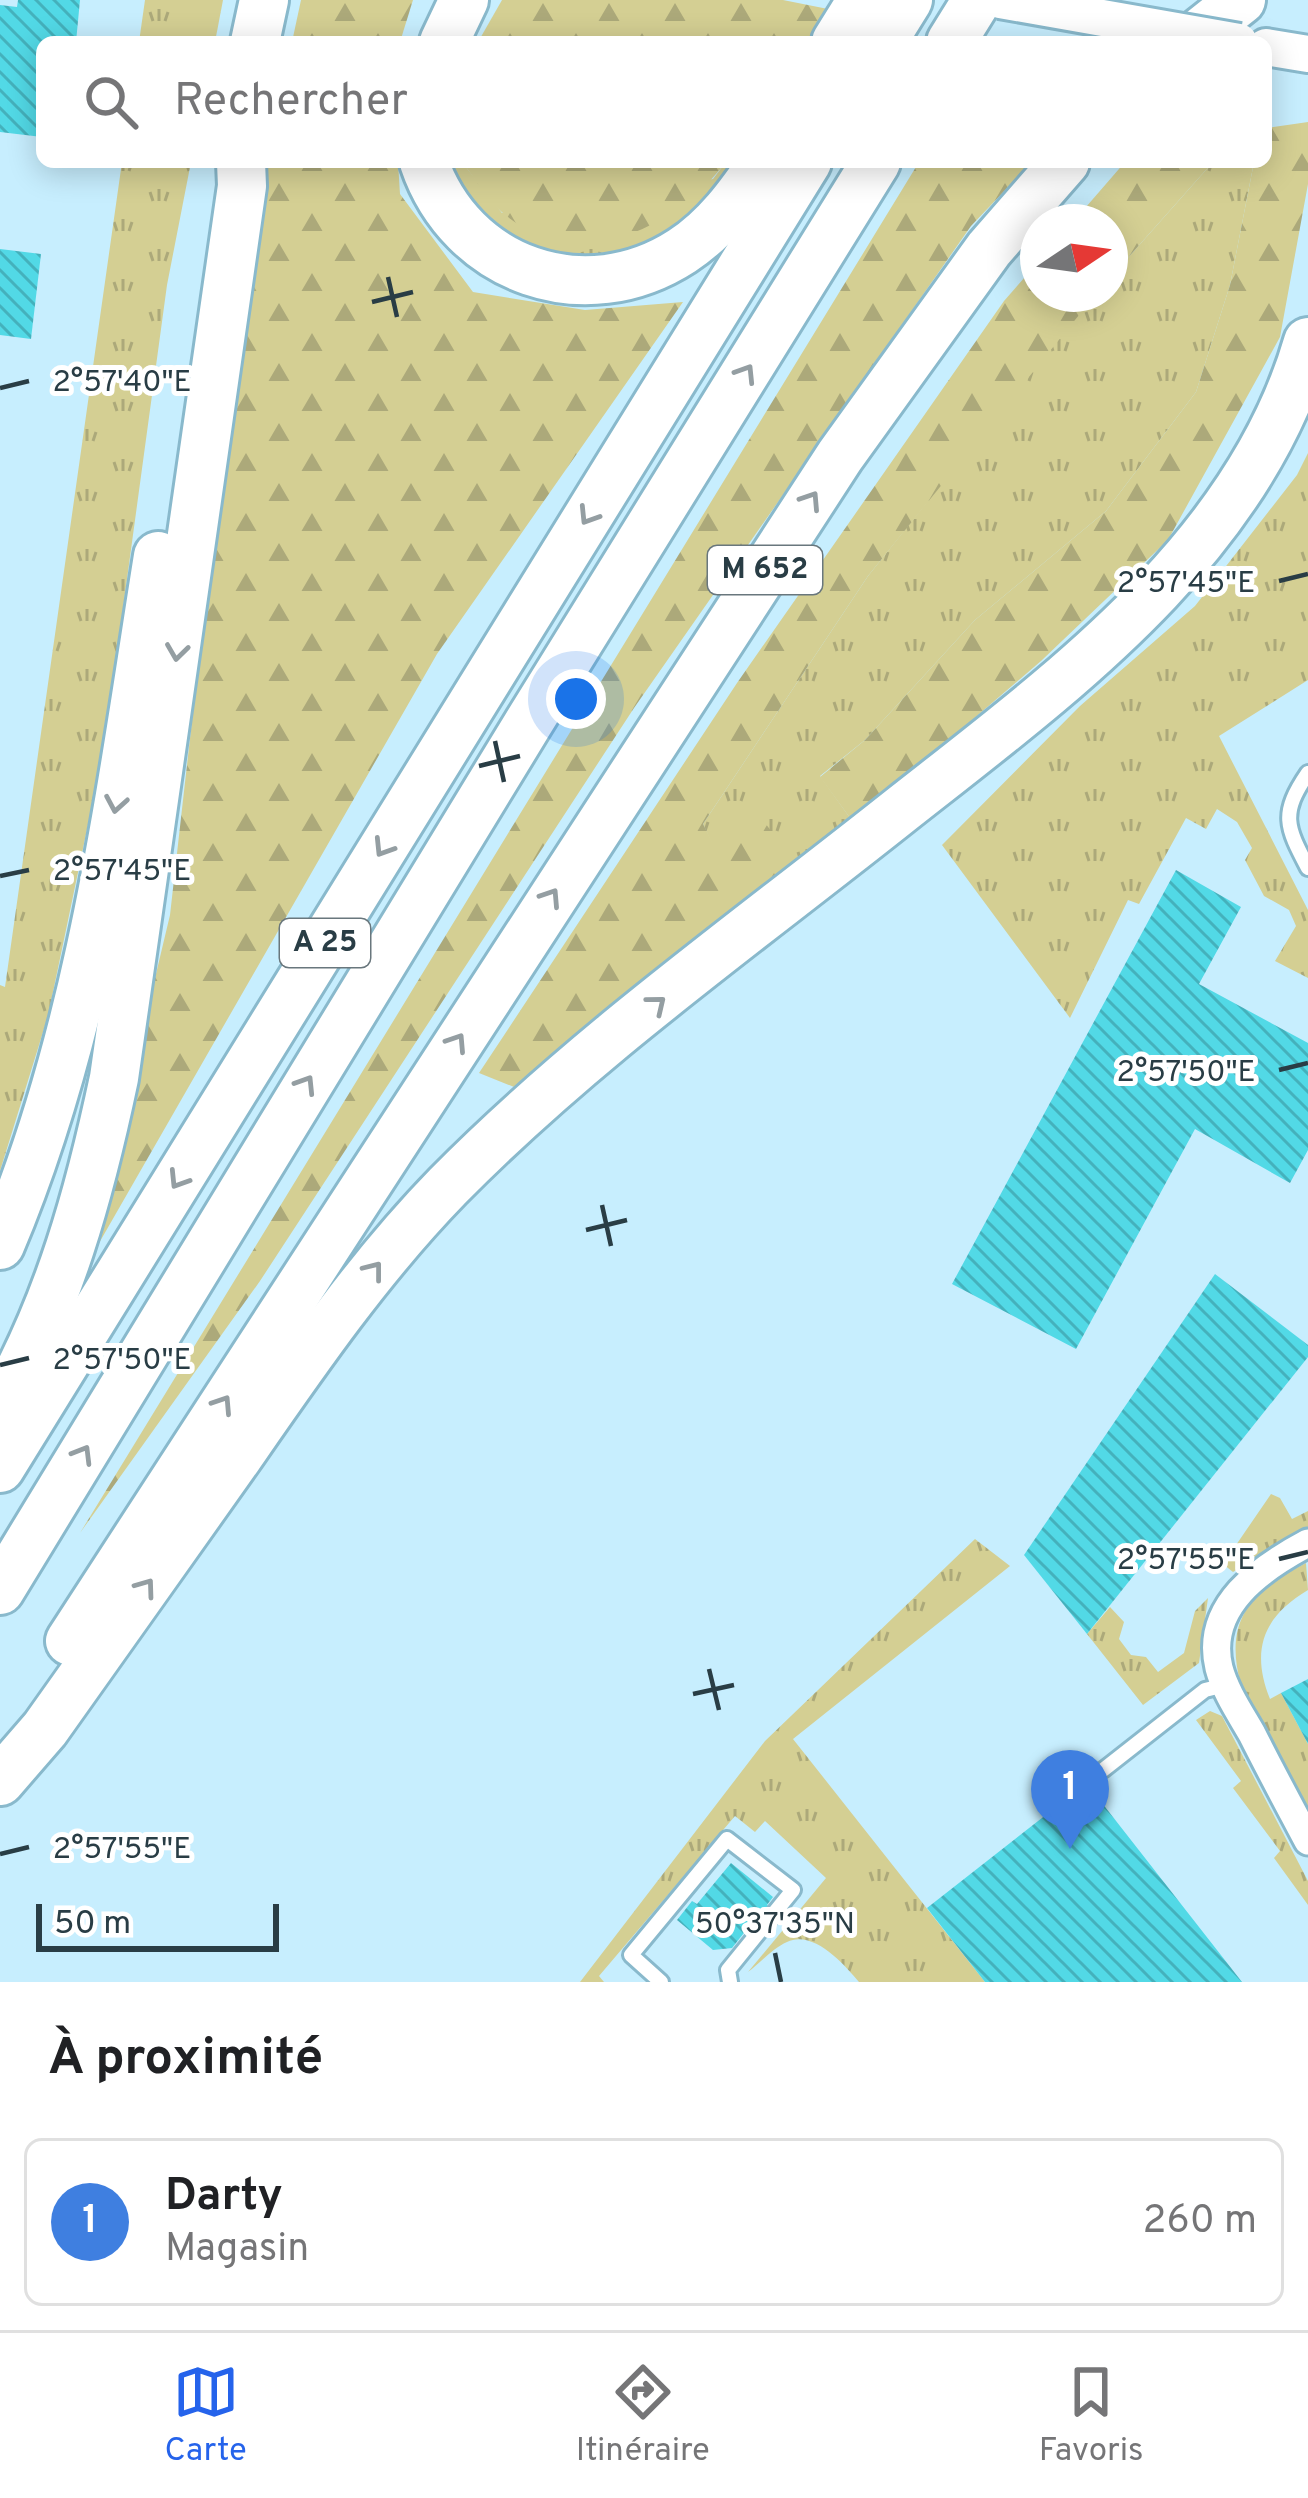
<!DOCTYPE html>
<html lang="fr">
<head>
<meta charset="utf-8">
<style>
	body { margin:0; font-family:Overpass,sans-serif; background:#f6f6f6; color:#202124 }
	.compass { position:absolute; left:1020px; top:204px; width:108px; height:108px; border-radius:50%; background:#fff; box-shadow:0 6px 30px #0003; rotate:77deg }
	.scale { position:absolute; left:36px; bottom:30px; width:243px; box-sizing:border-box; padding-left:12px; border:6px solid #293d45; border-top:0; font-size:33px; line-height:42px; white-space:nowrap; color:#293d45; -webkit-text-stroke:9px #fff; paint-order:stroke }
	.you { position:absolute; left:576px; top:699px; width:42px; height:42px; margin:-30px; border:9px solid #fff; border-radius:50%; background:#1a73e8; box-shadow:0 0 0 18px #1a73e833 }
	.badge { display:grid; place-items:center; width:78px; height:78px; border-radius:50%; background:#2563eb; color:#fff; font-size:39px; font-weight:700 }
	.pin { position:absolute; translate:-50% -99px; filter:drop-shadow(0 3px 6px #0008) }
	.pin::after { content:''; position:absolute; top:63px; width:42px; height:36px; background:inherit; clip-path:polygon(0 0,100% 0,50% 100%) }
	.list { margin:0; padding:0; list-style:none }
	h2 { display:flex; justify-content:space-between; align-items:center; height:156px; margin:0; padding:0 48px; font-size:51px }
	h2 small { font-size:39px; font-weight:400; color:#757577 }
	.list li { display:grid; grid-template-columns:78px 1fr auto; gap:36px; align-items:center; box-sizing:border-box; height:168px; margin:0 24px 24px; padding:0 24px; border:3px solid #e0e0e0; border-radius:18px }
	.list b { display:block; font-size:45px; white-space:nowrap }
	.list p { margin:0; font-size:39px; white-space:nowrap; color:#757577 }
	.list em { font-size:39px; font-style:normal; color:#757577 }
	.icon { flex:none; width:66px; height:66px; fill:none; stroke:currentColor; stroke-width:2; stroke-linecap:round; stroke-linejoin:round }
	.map { position:relative; flex:none; width:1308px; height:1982px; overflow:hidden }
	.search { position:absolute; background:#fff; box-shadow:0 6px 30px #0003; left:36px; right:36px; top:36px; height:132px; display:flex; align-items:center; gap:30px; box-sizing:border-box; padding:0 42px; border-radius:18px; color:#757577; font-size:45px }
	.sheet { height:348px; background:#fff }
	nav { display:flex; justify-content:space-around; align-items:center; box-sizing:border-box; height:168px; border-top:3px solid #e0e0e0; background:#fff; font-size:33px; color:#757577 }
	nav a { display:grid; justify-items:center; gap:6px }
	nav .on { color:#2563eb }
	.map>svg:first-child { display:block }
</style>
</head>
<body>
<div class="map">
<svg width="1308" height="1982" viewBox="0 0 1308 1982">
	<defs>
		<pattern id="grass-tufts" width="24" height="20" patternUnits="userSpaceOnUse" patternTransform="scale(3)"><rect width="24" height="20" fill="#d4cf93"/><path d="M3 7l-1-3M5 7V3M7 7l1-3M15 17l-1-3M17 17v-4M19 17l1-3" fill="none" stroke="#aca97a"/></pattern>
		<pattern id="forest-firs" width="22" height="20" patternUnits="userSpaceOnUse" patternTransform="scale(3)"><rect width="22" height="20" fill="#d4cf93"/><path d="M5 1l3.5 6h-7zM16 11l3.5 6h-7z" fill="#aca97a"/></pattern>
		<pattern id="building-back-hatch" width="6" height="6" patternUnits="userSpaceOnUse" patternTransform="scale(3)"><rect width="6" height="6" fill="#52d9e6"/><path d="M-1 5l2 2M0 0l6 6M5-1l2 2" fill="none" stroke="#44b1bc"/></pattern>
	</defs>
	<rect width="100%" height="100%" fill="#c7eefe"/>
	<g fill="url(#grass-tufts)">
		<polygon points="145,0 223,0 215,42 139,42"/>
		<polygon points="122,162 191,162 167,285 104,748 48,1016 0,1171 0,985 5,987"/>
		<path d="M452,162H462L502,213L713,179L726,162H737C726,176 716,194 702,206C637,268 534,279 473,203C464,192 459,175 452,162Z"/>
		<polygon points="1213,162 1254,162 1230,285 1196,392 1106,511 975,620 865,740 820,776 853,822 797,866 717,854 703,824 868,576 1066,328 1096,294 1110,294 1110,278"/>
		<polygon points="1308,453 1308,680 1219,736 1308,910 1308,978 1275,961 1296,926 1289,910 1264,896 1245,860 1252,848 1237,822 1217,809 1206,829 1186,818 1139,904 1128,900 1070,1018 942,845 1080,706 1195,606 1297,475"/>
		<polygon points="1271,1494 1280,1498 1292,1519 1308,1511 1308,1529 1233,1572 1223,1564"/>
		<path d="M975,1539L1010,1566L793,1739L985,1982H859C844,1964 813,1929 787,1942C773,1948 760,1963 748,1972L826,1878L765,1821L755,1832L735,1816L599,1976L604,1982H580L765,1741Z"/>
		<path d="M1306,1563L1308,1590C1264,1616 1250,1649 1270,1699L1281,1693L1308,1744V1812L1241,1685C1223,1620 1251,1591 1306,1563Z"/>
		<polygon points="1208,1598 1199,1663 1143,1705 1087,1634 1110,1607 1124,1622 1119,1639 1131,1655 1146,1657 1158,1672 1184,1653 1195,1611"/>
		<polygon points="1210,1711 1222,1716 1308,1881 1308,1905 1274,1858 1280,1851 1233,1788 1241,1781 1196,1720"/>
	</g>
	<g fill="url(#forest-firs)">
		<polygon points="301,0 413,0 400,42 292,42"/>
		<polygon points="502,0 783,0 833,10 813,42 478,42"/>
		<polygon points="1308,122 1308,184 1280,337 1168,540 1041,661 853,822 820,777 865,740 975,620 1106,511 1196,392 1230,285 1254,162 1266,162 1266,128"/>
		<polygon points="266,162 398,162 400,194 473,292 585,310 683,302 437,654 87,1264 170,915 212,544"/>
		<path d="M462,162H726C674,229 579,275 504,214C487,200 475,178 462,162Z"/>
		<polygon points="919,162 1032,162 971,226 634,708 260,1281 80,1533"/>
		<polygon points="1125,162 1213,162 1110,278 1110,222 1073,222"/>
		<polygon points="1038,262 1038,294 1096,294 868,576 703,824 718,853 760,816 797,866 519,1089 479,1073 737,683 1004,301"/>
	</g>
	<g fill="url(#building-back-hatch)">
		<polygon points="18,0 80,0 76,42 42,42 42,137 0,132 0,5 17,7"/>
		<polygon points="0,249 41,254 31,339 0,335"/>
		<polygon points="1176,870 1241,907 1199,984 1308,1043 1308,1150 1290,1183 1195,1129 1076,1349 952,1284"/>
		<polygon points="1215,1274 1308,1345 1308,1357 1087,1634 1024,1555"/>
		<polygon points="1308,1679 1308,1744 1281,1693"/>
		<polygon points="1084,1780 1242,1982 985,1982 927,1908 1079,1789 1076,1786"/>
		<polygon points="731,1863 773,1897 767,1905 774,1910 759,1930 751,1924 732,1948 713,1950 677,1920 692,1901 697,1904"/>
	</g>
	<g fill="none" stroke-linecap="round" stroke-linejoin="round">
		<defs>
			<g id="lane">
				<path d="M1308,773C1280,814 1286,826 1308,868"/>
				<polyline points="1103,1770 1205,1690 1225,1685"/>
				<polyline points="661,1982 631,1955 727,1839 793,1890 728,1970 730,1982"/>
			</g>
			<path id="street" d="M1308,1543C1261,1568 1204,1606 1219,1668C1225,1691 1240,1713 1252,1734C1270,1770 1289,1805 1308,1841"/>
			<polyline id="secondary" points="1266,47 1308,54"/>
			<g id="highway">
				<polyline points="255,42 264,0"/>
				<polyline points="444,42 464,0"/>
				<polyline points="836,42 862,0"/>
				<polyline points="882,42 908,0"/>
				<polyline points="951,42 977,0"/>
				<polyline points="1188,42 1241,0"/>
				<path d="M424,162C461,271 585,314 682,251C716,229 740,196 763,162"/>
				<path d="M0,1245C92,1028 121,787 158,556"/>
				<path d="M0,1407C59,1305 90,1192 114,1078L242,186L241,162"/>
				<polyline points="0,1468 807,162"/>
				<polyline points="0,1590 529,722 876,162"/>
				<polyline points="70,1641 840,456 989,249 1065,162"/>
				<path d="M0,1781L45,1729C109,1638 174,1548 238,1457C303,1363 368,1268 448,1186C586,1046 749,931 902,809C1062,683 1249,548 1308,342"/>
			</g>
		</defs>
		<use href="#lane" stroke="#89b9cc" stroke-width="20"/>
		<use href="#street" stroke="#89b9cc" stroke-width="33"/>
		<use href="#secondary" stroke="#89b9cc" stroke-width="42"/>
		<use href="#highway" stroke="#89b9cc" stroke-width="54"/>
		<use href="#lane" stroke="#fff" stroke-width="14"/>
		<use href="#street" stroke="#fff" stroke-width="27"/>
		<use href="#secondary" stroke="#fff" stroke-width="36"/>
		<use href="#highway" stroke="#fff" stroke-width="48"/>
		<defs>
			<polyline id="secondary-bridge" points="1000,0 1239,42"/>
		</defs>
		<use href="#secondary-bridge" stroke="#89b9cc" stroke-width="42" stroke-linecap="butt"/>
		<use href="#secondary-bridge" stroke="#fff" stroke-width="36"/>
	</g>
	<defs><path id="oneway-chevron" d="M-2-3.5L2.5 0L-2 3.5" fill="none" stroke-width="1.6" stroke-linecap="round" stroke-linejoin="round" transform="scale(3)"/></defs>
	<g stroke="#949ea2">
		<use href="#oneway-chevron" transform="translate(746 373) rotate(-58)"/>
		<use href="#oneway-chevron" transform="translate(811 500) rotate(-57)"/>
		<use href="#oneway-chevron" transform="translate(588 516) rotate(122)"/>
		<use href="#oneway-chevron" transform="translate(177 652) rotate(98)"/>
		<use href="#oneway-chevron" transform="translate(116 804) rotate(100)"/>
		<use href="#oneway-chevron" transform="translate(383 848) rotate(122)"/>
		<use href="#oneway-chevron" transform="translate(551 897) rotate(-57)"/>
		<use href="#oneway-chevron" transform="translate(657 1004) rotate(-39)"/>
		<use href="#oneway-chevron" transform="translate(457 1042) rotate(-57)"/>
		<use href="#oneway-chevron" transform="translate(306 1084) rotate(-58)"/>
		<use href="#oneway-chevron" transform="translate(178 1180) rotate(122)"/>
		<use href="#oneway-chevron" transform="translate(374 1270) rotate(-52)"/>
		<use href="#oneway-chevron" transform="translate(223 1404) rotate(-57)"/>
		<use href="#oneway-chevron" transform="translate(83 1454) rotate(-59)"/>
		<use href="#oneway-chevron" transform="translate(146 1587) rotate(-54)"/>
	</g>
	<path fill="none" stroke="#293d45" stroke-width="4.5" d="M388,277L397,317M372,302L413,292M0,388L29,381M1279,581L1308,574M495,741L504,782M479,766L520,756M0,876L29,870M1279,1070L1308,1063M602,1205L611,1246M586,1230L627,1220M0,1365L29,1358M1279,1559L1308,1552M709,1669L719,1710M693,1694L734,1685M0,1854L29,1847M775,1953L781,1982"/>
	<g text-anchor="middle" dominant-baseline="central" stroke-width="10" stroke-linejoin="round" paint-order="stroke">
		<g fill="#fff" stroke="#69777d" stroke-width="3">
			<rect x="708" y="546" width="114" height="48" rx="9"/>
			<rect x="280" y="919" width="90" height="48" rx="9"/>
		</g>
		<g font-size="30" font-weight="bold" fill="#293d45">
			<text x="765" y="570">M 652</text>
			<text x="325" y="943">A 25</text>
		</g>
	</g>
	<g font-size="30" text-anchor="middle" fill="#293d45" stroke="#fff" stroke-width="10" stroke-linejoin="round" paint-order="stroke">
		<text x="122" y="391">2°57'40"E</text>
		<text x="1186" y="592">2°57'45"E</text>
		<text x="122" y="880">2°57'45"E</text>
		<text x="1186" y="1081">2°57'50"E</text>
		<text x="122" y="1369">2°57'50"E</text>
		<text x="1186" y="1569">2°57'55"E</text>
		<text x="122" y="1858">2°57'55"E</text>
		<text x="775" y="1933">50°37'35"N</text>
	</g>
</svg>
<svg class="compass" viewBox="-18 -18 36 36"><path d="M0-13l5 13h-10z" fill="#e53935"/><path d="M0 13l5-13h-10z" fill="#757577"/></svg>
<div class="scale">50 m</div>
<div class="you"></div>
<div class="pin badge" style="left:1070px;top:1849px;background:#3f7fe0">1</div>
<div class="search"><svg class="icon" aria-label="search" viewBox="0 0 24 24"><circle cx="10" cy="10" r="6"/><path d="M15 15l6 6"/></svg>Rechercher</div>
</div>
<section class="sheet">
<h2>À proximité<small></small></h2>
<ul class="list">
<li><span class="badge" style="background:#3f7fe0">1</span><div><b>Darty</b><p>Magasin</p></div><em>260 m</em></li>
</ul>
</section>
<nav>
<a class="on"><svg class="icon" aria-label="map" viewBox="0 0 24 24"><path d="M3 6l6-2 6 2 6-2v14l-6 2-6-2-6 2zM9 4v14M15 6v14"/></svg>Carte</a>
<a><svg class="icon" aria-label="directions" viewBox="0 0 24 24"><path d="M12 3l9 9-9 9-9-9zM9 14v-3h6M13 9l2 2-2 2"/></svg>Itinéraire</a>
<a><svg class="icon" aria-label="saved" viewBox="0 0 24 24"><path d="M7 4h10v16l-5-4-5 4z"/></svg>Favoris</a>
</nav>
</body>
</html>
